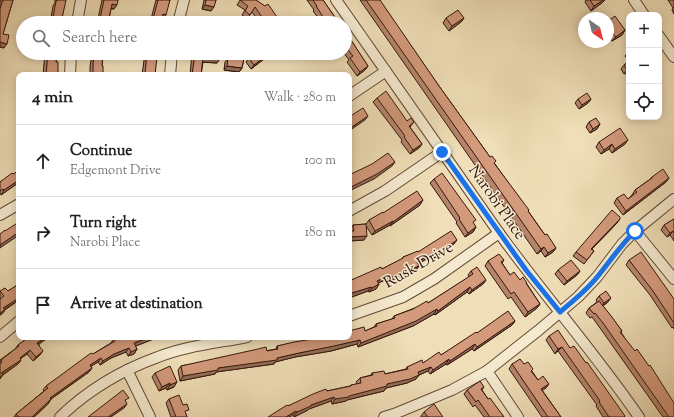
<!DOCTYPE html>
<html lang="en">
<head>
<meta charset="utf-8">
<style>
	body { margin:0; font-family:"Sorts Mill Goudy",serif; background:#f6f6f6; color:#222 }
	.controls { position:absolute; right:12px; top:12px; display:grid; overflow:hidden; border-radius:8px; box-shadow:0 2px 10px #0003 }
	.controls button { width:36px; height:36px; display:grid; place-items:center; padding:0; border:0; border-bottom:1px solid #e0e0e0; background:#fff; color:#222; font:20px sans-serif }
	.compass { position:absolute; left:578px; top:12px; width:36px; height:36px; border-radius:50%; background:#fff; box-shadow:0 2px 10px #0003; rotate:145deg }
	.stop { position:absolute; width:12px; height:12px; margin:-9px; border:3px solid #1a73e8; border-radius:50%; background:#fff }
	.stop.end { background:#1a73e8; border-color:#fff; box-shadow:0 1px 4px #0008 }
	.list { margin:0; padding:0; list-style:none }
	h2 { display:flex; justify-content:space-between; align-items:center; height:52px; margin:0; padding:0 16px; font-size:17px }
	h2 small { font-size:13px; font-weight:400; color:#767676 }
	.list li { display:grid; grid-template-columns:26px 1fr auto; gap:12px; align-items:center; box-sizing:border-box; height:72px; padding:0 16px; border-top:1px solid #e0e0e0 }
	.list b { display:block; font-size:15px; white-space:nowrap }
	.list p { margin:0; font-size:13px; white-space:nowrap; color:#767676 }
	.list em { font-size:13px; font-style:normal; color:#767676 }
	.icon { flex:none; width:22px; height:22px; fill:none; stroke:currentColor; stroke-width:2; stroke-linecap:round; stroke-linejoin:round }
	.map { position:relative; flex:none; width:674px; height:417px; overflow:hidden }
	.search { position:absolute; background:#fff; box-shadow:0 2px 10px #0003; left:16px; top:16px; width:336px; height:44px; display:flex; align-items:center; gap:10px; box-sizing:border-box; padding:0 14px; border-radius:22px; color:#767676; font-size:15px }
	.panel { position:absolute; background:#fff; box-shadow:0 2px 10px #0003; left:16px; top:72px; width:336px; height:268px; border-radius:8px }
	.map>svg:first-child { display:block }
</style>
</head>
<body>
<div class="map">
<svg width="674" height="417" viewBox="0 0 674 417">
	<rect width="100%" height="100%" fill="#efdeb7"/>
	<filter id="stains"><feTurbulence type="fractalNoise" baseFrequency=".005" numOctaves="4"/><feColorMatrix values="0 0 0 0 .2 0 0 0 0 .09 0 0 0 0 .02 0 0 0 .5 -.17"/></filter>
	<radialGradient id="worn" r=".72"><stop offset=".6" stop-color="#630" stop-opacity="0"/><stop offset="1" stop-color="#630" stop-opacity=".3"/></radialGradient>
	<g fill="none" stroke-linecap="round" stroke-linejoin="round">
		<defs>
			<g id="minor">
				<path d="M336,0L499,233C544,295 595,353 639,417"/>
				<polyline points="634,0 644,15"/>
				<polyline points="77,23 81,0"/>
				<polyline points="178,23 184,0"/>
				<polyline points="659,36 674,57"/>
				<polyline points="70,75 71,53"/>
				<polyline points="170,75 172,53"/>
				<polyline points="349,96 386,71"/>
				<polyline points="349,211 385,191 442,152"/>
				<polyline points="0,215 19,204"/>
				<polyline points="635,231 674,279"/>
				<polyline points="349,316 403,297 434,279 499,233"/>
				<polyline points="0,337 19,321"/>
				<polyline points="127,370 150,417"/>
				<polyline points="487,371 518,417"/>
				<path d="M60,417C87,391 122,370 158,357C186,346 217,343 247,337"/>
				<polyline points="384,417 394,414 452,390 487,371 539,330 578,297 597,277 622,244 635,231 674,199"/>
			</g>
		</defs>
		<use href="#minor" stroke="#634a38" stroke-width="12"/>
		<use href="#minor" stroke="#f5ead0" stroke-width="10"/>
	</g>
	<g fill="#b5846b" stroke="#34180d">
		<polygon points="1,0 13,0 3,34 4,48 0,47 0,3"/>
		<polygon points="55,0 66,0 65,1 61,23 50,23 53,6 55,3"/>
		<polygon points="102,0 118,0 114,9 111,9 108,23 97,23"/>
		<polygon points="156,0 170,0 163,19 162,19 161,23 150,23"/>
		<polygon points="204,0 216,0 211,11 202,9"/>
		<polygon points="240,0 256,0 274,21 271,23 260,23 252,12 247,19 242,15 245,10 237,5"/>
		<polygon points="307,0 323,0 339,23 322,23 313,11 314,10"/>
		<polygon points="360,0 381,0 380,1 439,86 495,164 545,235 556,248 553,252 545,257 541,251 537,254"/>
		<polygon points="586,0 605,0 603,2 591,11 585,2"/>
		<polygon points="668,0 674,0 674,14 672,10 673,8"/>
		<polygon points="446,18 464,18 461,22 449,31 443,23"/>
		<polygon points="608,21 625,30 622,35 612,41 610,38 608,39"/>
		<polygon points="345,31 368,66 365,70 357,76 347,62 349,60 344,53 345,53"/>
		<polygon points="629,51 629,71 624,74 621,69 624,65 629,61 625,56"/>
		<polygon points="45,53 57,53 56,62 58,75 43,75"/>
		<polygon points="92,53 103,53 102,66 103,75 90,75 90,67"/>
		<polygon points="145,53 156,53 155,57 155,75 142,75"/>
		<polygon points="192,53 221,53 217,63 203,62 201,75 190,75"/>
		<polygon points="235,53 245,53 242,68 239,72 224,70 225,62 228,58 233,59"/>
		<polygon points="249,58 264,59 251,69 246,62"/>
		<polygon points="377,98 407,121 414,122 410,127 422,144 419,148 410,154 401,142 402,140 373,102"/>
		<polygon points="578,99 591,99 588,103 579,109 575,103"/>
		<polygon points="589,122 600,124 597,129 590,133 586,127"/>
		<polygon points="599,142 625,144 612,153 609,149 601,154 596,147"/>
		<polygon points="19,171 19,184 18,184 18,183 1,195 0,193 0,182"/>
		<polygon points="652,177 669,178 666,182 623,215 614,203 617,198 628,199 632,195 635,190 649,180"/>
		<polygon points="434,179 473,224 476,227 473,232 465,237 456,223 457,222 430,183"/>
		<polygon points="420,205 390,226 390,225 372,235 366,226 364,240 349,241 349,231 350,231 350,230 353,225 366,224 369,220 383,213"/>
		<polygon points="674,219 674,241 670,235 667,237 661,230 664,225"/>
		<polygon points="617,223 592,249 594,251 584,264 573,256 576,252"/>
		<polygon points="454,244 432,260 430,257 418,264 419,266 416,270 406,275 405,273 387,283 385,280 378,283 379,284 376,289 369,292 368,291 349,298 349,281 382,269 402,259 403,257 418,252"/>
		<polygon points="504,260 502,263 510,275 520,280 527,284 540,304 537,308 525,317 511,297 508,299 485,266 488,261"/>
		<polygon points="629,260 674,299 674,329 673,327 672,328 650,295 626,265"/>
		<polygon points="558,270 580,271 577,275 564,285 555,274"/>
		<polygon points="471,271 486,280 483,284 469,294 467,292 435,315 434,314 413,326 358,347 357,344 331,351 295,357 275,362 274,364 216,372 215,374 180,381 178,370 181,366 276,349 277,346 365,331 374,327 376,324 392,319 394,316 428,303 469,277 468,275"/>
		<polygon points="19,284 19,300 5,310 2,314 0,315 0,292 5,288 8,291"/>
		<polygon points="599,296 608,302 603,306 622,331 621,332 674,417 663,417 600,328 592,317 590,318 586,313 589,308 597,302 596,300"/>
		<polygon points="515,321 512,325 474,351 472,349 447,365 446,364 430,374 428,371 419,375 416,379 407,383 386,388 384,391 347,400 346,401 332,404 331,401 309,409 308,410 294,417 288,406 327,391 350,386 351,385 357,384 356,382 360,378 371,375 372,373 385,374 406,369 407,367 423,363 441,355 477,333"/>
		<polygon points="549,336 570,348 625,417 603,417 596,406 597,405 558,351 555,354 546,340"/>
		<polygon points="29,337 49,337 39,344 40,355 33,361 27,354 20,359 21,360 18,364 3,375 0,379 0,360 15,349 18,345"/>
		<polygon points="116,337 162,337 158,340 156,338 135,346 137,349 134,354 128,356 126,352 111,358 100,365 98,362 91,366 92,368 89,372 51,399 48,404 34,417 14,417 16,414 44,391 43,390 46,386 93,354 111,343 114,338"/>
		<polygon points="512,364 524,364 532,371 538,380 546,388 542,390 561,417 542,417 509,369"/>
		<polygon points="155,373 174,387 167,390 166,388 159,391 152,377"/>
		<polygon points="484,387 482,390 488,399 504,417 484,417 475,405 473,407 464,394 467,390"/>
		<polygon points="169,399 186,414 187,417 171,417 166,403"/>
		<polygon points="424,412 443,417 421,417 421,416"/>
	</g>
	<g fill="#946c57" stroke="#34180d">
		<polygon points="603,0 605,0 603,2 591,11 594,6"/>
		<polygon points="112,4 117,5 114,9 109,8"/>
		<polygon points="205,5 214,7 211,11 202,9"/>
		<polygon points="163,14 166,15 163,19 160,18"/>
		<polygon points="277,17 274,21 271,23 268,23"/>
		<polygon points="464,18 461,22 449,31 452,26"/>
		<polygon points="625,30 622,35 612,41 616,37"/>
		<polygon points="0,42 7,44 4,48 0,47"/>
		<polygon points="267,55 264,59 251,69 254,65"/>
		<polygon points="203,57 220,59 217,63 200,62"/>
		<polygon points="227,66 242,68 239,72 224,70"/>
		<polygon points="368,66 365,70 357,76 360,72"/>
		<polygon points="629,68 629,71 624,74 627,70"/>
		<polygon points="591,99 588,103 579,109 582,105"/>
		<polygon points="368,116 365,120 349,131 349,129"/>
		<polygon points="600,124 597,129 590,133 593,129"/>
		<polygon points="628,140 625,144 612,153 615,149"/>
		<polygon points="422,144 419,148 410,154 413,150"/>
		<polygon points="612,144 609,149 601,154 604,150"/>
		<polygon points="395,162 392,166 374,179 349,191 349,188"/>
		<polygon points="669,178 666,182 623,215 626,211"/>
		<polygon points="19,180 18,183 1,195 4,190"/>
		<polygon points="423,200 420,205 390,226 393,222"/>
		<polygon points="620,219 617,223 588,253 591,249"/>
		<polygon points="393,221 390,225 372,235 375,231"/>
		<polygon points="476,227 473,232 465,237 468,233"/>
		<polygon points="673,231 670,235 667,237 670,233"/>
		<polygon points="19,232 19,235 0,248 0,245"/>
		<polygon points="367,236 364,240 349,241 349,237"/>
		<polygon points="457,240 454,244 432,260 435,256"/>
		<polygon points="544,247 541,251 537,254 541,249"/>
		<polygon points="556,248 553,252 545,257 548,253"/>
		<polygon points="433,253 430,257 414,266 417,262"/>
		<polygon points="419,266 416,270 406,275 409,270"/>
		<polygon points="408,269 405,273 387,283 390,278"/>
		<polygon points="580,271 577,275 564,285 567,281"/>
		<polygon points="388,276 385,280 374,285 377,281"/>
		<polygon points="486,280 483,284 469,294 472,290"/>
		<polygon points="379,284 376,289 369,292 372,288"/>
		<polygon points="371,287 368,291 349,298 349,294"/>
		<polygon points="470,287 467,292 435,315 438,311"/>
		<polygon points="19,298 19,300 0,312 3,308"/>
		<polygon points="611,298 608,302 601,307 604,303"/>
		<polygon points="540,304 537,308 525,317 528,312"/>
		<polygon points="437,309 434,314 413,326 358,347 361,343"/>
		<polygon points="5,310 2,314 0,315 0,313"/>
		<polygon points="515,321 512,325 474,351 477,347"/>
		<polygon points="46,337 49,337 34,347 37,343"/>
		<polygon points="150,337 156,337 156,338 131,348 134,343"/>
		<polygon points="360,340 357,344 331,351 295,357 275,362 274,364 216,372 215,374 180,381 183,376 218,368 277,358 299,353"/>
		<polygon points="475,344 472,349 447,365 450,361"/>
		<polygon points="562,347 555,354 558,349"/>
		<polygon points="129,348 126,352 111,358 100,365 103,361 114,354"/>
		<polygon points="137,349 134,354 128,356 131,352"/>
		<polygon points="30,350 27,354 16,362 20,358"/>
		<polygon points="43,351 40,355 33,361 36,357"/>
		<polygon points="101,358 98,362 87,369 90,365"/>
		<polygon points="449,359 446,364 430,374 433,370"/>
		<polygon points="21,360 18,364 0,376 1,373"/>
		<polygon points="431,367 428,371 419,375 416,379 407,383 386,388 384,391 347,400 346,401 332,404 335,399 387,384"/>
		<polygon points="92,368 89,372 51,399 48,404 34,417 32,417 50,398"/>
		<polygon points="177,382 174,387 167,390 170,385"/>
		<polygon points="170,383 166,388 159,391 162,387"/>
		<polygon points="549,384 546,388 538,393 541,389"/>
		<polygon points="334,397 331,401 309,409 308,410 294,417 297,412 311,405"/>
		<polygon points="127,404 124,408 111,417 108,417"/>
		<polygon points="296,411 293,415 290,417 286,417"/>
	</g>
	<g fill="#d39a7c" stroke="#34180d">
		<polygon points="3,0 13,0 3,34 9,35 7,44 0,42 0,9"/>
		<polygon points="57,0 66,0 61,23 52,23 56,1 57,1"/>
		<polygon points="104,0 118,0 117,5 112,4 108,23 99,23"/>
		<polygon points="158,0 170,0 166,15 163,14 161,23 152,23"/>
		<polygon points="206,0 216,0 214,7 205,5"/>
		<polygon points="240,0 256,0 265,6 268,4 277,17 268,23 266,23 255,7 250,15 245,11 248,6"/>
		<polygon points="313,0 323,0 339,23 327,23 316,6 317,6"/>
		<polygon points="366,0 380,0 439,86 490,157 492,156 496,161 494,163 529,210 528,211 545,235 547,234 556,248 548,253 544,247 541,249"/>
		<polygon points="590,0 603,0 594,6"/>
		<polygon points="458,10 464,18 452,26 446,18"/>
		<polygon points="615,16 625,30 616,37 613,34 610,36 608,32 608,21"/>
		<polygon points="345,31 368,66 360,72 350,58 353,56 345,46"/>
		<polygon points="48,53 57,53 56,62 58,62 58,75 46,75"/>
		<polygon points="95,53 103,53 102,66 103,66 103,75 93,75 93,63"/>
		<polygon points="147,53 156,53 155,57 157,57 155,75 146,75 147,73 145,73"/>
		<polygon points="195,53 221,53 220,59 203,57 201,75 192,75"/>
		<polygon points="236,53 245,53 242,68 227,66 228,58 235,59"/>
		<polygon points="255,53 266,53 267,55 254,65 249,58"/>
		<polygon points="629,61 629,68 627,70 624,65"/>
		<polygon points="386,91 407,121 411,118 414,122 409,126 422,144 413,150 404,137 405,136 377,98"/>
		<polygon points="587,93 591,99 582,105 578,99"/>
		<polygon points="363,108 368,116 349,129 349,117"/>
		<polygon points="596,118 600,124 593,129 589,122"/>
		<polygon points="620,128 628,140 615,149 612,144 604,150 599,142"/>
		<polygon points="388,153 395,162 377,174 349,188 349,175 372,164"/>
		<polygon points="663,169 669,178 626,211 617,198 624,194 628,199 637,192 635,190 652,178 652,177"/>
		<polygon points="19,171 19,180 4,190 3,189 0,191 0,182 12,173 13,174"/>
		<polygon points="442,173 476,220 473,222 476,227 468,233 459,219 460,218 434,179"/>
		<polygon points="417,191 423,200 393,222 393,221 375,231 369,220 383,212 383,213"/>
		<polygon points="612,210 620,217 620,219 591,249 594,251 587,260 576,252"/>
		<polygon points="674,219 674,233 673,231 670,233 664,225"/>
		<polygon points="19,222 19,232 0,245 0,234 5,230 5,231"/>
		<polygon points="366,224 367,236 349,237 349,231 354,231 353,225"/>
		<polygon points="451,231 457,240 435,256 433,253 417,262 419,266 409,270 408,269 390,278 388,276 377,281 379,284 372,288 371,287 349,294 349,281 381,267 382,269 403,258 403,257 418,251 418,252"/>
		<polygon points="641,252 674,299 674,323 653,291 629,260"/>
		<polygon points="499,254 504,260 501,262 510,275 514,272 520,280 523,277 527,283 526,283 540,304 528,312 514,292 511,294 488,261"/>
		<polygon points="571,260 580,271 567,281 558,270"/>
		<polygon points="477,267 486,280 472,290 470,287 438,311 437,309 416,321 361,343 360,340 334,346 299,353 277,358 277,360 218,368 218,370 183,376 181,366 258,349 266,347 267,351 278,349 277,346 294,342 325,337 349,337 349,331 364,327 365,331 377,326 376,324 395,318 394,316 413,309 427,301 428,303 473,274 471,271"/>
		<polygon points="19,284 19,298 3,308 5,310 0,313 0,299 4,296 0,291 5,288 8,291"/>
		<polygon points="606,291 611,298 604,303 599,296"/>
		<polygon points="599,301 612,317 622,331 620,332 635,351 637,349 649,366 650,365 674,403 674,417 669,417 603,323 595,313 594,314 589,308"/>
		<polygon points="508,311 515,321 477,347 475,344 450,361 449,359 433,370 431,367 418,372 419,375 410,379 387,384 387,386 349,396 349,397 335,399 334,397 311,405 311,406 297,412 296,411 286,417 268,417 287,405 288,406 313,394 326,389 327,391 351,386 351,385 361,383 360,378 373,375 372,373 384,371 385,374 408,369 407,367 422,360 423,363 439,352 441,355 476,332 477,333"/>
		<polygon points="558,330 570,348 574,346 586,363 587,362 625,416 624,417 609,417 599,402 600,401 562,347 558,349 549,336"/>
		<polygon points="29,337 46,337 37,343 43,351 36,357 30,350 20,358 21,360 1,373 3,375 0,377 0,364 2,362 1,360 19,346 18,345"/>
		<polygon points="116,337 150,337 134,343 137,349 131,352 129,348 114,354 103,361 101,358 90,365 92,368 50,398 51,399 32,417 19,417 16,414 48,388 46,386 91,353 93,354 115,341 114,338"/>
		<polygon points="520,359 524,364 528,362 533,369 531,371 538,380 543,376 549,384 541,389 561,417 548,417 512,364"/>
		<polygon points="170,366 177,382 170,385 170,383 162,387 155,373"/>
		<polygon points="480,381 484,387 481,389 488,399 490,398 504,417 490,417 478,400 476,402 467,390"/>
		<polygon points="123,390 129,398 125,400 127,404 108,417 88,417"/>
		<polygon points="179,395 183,405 187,404 189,410 185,411 187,417 176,417 169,399"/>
		<polygon points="434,404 443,417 428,417 424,412"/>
	</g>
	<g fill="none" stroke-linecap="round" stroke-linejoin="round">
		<path stroke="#1a73e8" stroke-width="5" d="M442,152L526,270L560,312C573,301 587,290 598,276C610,261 621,245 635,231"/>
	</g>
	<g text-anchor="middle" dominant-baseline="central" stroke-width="3" stroke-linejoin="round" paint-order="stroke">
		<g font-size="16" fill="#34180d" stroke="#f5ead0">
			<text transform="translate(496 203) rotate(55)">Narobi Place</text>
			<text transform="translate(419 266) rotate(-30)">Rusk Drive</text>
		</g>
	</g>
	<rect width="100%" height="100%" filter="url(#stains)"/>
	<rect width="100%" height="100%" fill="url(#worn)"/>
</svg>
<div class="controls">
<button>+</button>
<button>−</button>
<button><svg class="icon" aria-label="locate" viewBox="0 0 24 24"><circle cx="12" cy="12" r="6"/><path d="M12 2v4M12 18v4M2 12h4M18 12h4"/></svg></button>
</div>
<svg class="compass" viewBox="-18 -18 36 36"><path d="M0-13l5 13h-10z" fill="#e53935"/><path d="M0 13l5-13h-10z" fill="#767676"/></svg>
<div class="stop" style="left:635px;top:231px"></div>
<div class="stop end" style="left:442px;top:152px"></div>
<div class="search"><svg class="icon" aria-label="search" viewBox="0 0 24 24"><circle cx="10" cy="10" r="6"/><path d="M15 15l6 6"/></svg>Search here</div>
<section class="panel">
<h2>4 min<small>Walk · 280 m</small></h2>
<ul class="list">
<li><svg class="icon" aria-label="ahead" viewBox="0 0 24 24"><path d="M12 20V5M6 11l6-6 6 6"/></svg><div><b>Continue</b><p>Edgemont Drive</p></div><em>100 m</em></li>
<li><svg class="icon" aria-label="right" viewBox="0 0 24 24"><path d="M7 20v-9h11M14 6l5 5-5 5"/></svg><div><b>Turn right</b><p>Narobi Place</p></div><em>180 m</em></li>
<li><svg class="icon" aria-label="arrive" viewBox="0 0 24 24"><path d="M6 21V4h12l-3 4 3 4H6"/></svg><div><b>Arrive at destination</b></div></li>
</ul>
</section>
</div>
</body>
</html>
